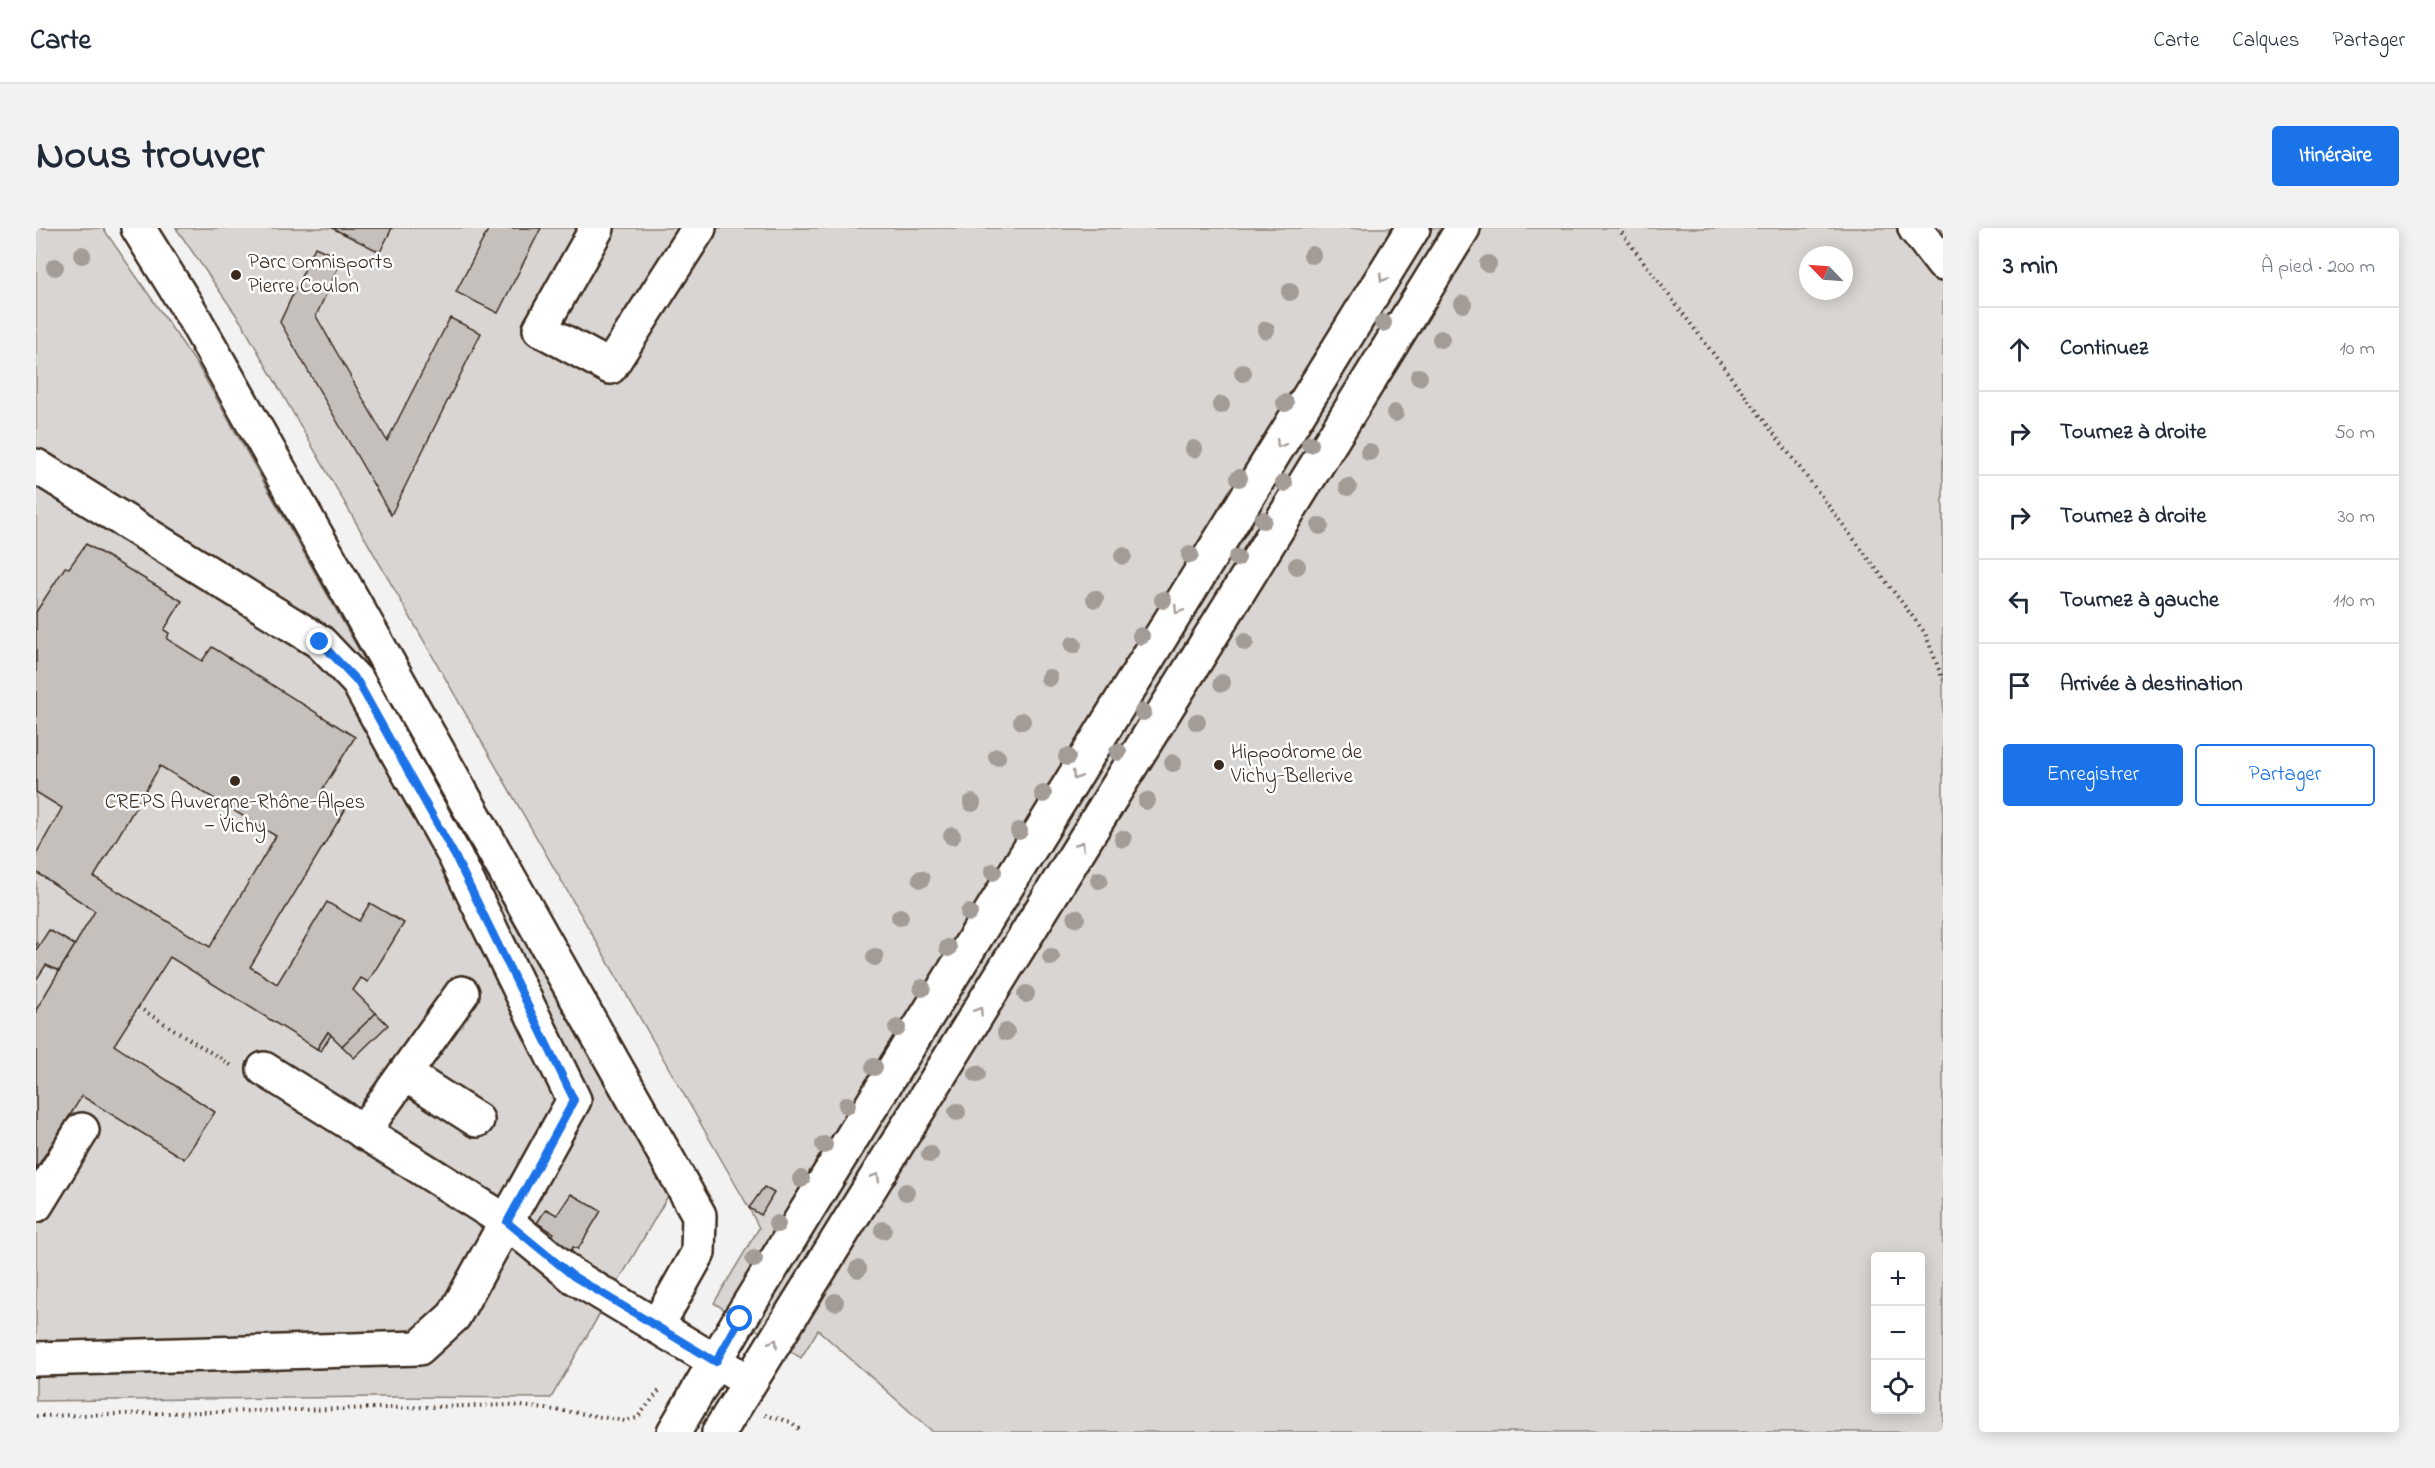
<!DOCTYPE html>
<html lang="fr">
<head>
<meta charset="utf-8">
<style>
	body { margin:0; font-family:"Indie Flower",sans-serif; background:#f2f2f3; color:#1f2937 }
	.controls { position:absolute; right:18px; bottom:18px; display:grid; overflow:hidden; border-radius:6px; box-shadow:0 3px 15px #0003 }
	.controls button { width:54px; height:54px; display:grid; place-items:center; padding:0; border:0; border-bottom:2px solid #e0e1e3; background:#fff; color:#1f2937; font:30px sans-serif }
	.compass { position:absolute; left:1763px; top:18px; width:54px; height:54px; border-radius:50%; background:#fff; box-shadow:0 3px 15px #0003; rotate:295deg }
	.stop { position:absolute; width:18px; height:18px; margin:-14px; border:4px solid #1a73e8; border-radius:50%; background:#fff }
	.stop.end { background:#1a73e8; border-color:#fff; box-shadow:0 2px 6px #0008 }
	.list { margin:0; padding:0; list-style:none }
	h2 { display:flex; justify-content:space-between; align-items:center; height:78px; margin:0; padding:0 24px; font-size:26px }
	h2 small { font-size:20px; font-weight:400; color:#747a83 }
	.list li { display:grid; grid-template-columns:39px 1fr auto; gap:18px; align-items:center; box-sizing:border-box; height:84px; padding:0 24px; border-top:2px solid #e0e1e3 }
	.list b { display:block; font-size:22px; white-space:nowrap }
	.list em { font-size:20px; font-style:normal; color:#747a83 }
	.actions { display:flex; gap:12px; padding:18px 24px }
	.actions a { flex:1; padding:14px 0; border:2px solid #1a73e8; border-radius:6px; text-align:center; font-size:21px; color:#1a73e8 }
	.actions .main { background:#1a73e8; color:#fff }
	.icon { flex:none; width:33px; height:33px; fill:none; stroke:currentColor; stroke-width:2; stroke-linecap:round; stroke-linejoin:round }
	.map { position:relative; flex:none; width:1907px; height:1204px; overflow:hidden; border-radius:6px }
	header { display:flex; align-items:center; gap:36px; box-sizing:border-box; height:84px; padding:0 30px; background:#fff; border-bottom:2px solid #e0e1e3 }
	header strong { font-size:28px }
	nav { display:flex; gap:33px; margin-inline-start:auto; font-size:21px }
	.intro { display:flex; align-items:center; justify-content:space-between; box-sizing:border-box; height:144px; padding:0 36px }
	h1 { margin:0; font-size:42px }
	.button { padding:15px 27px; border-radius:6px; background:#1a73e8; color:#fff; font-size:21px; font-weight:700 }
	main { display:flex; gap:36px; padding:0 36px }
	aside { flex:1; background:#fff; border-radius:6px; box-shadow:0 3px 15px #0003 }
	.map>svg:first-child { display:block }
</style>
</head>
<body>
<header>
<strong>Carte</strong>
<nav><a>Carte</a><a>Calques</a><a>Partager</a></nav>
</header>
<div class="intro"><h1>Nous trouver</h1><a class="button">Itinéraire</a></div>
<main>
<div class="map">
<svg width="1907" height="1204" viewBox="0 0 1907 1204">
	<rect width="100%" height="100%" fill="#f3f2f2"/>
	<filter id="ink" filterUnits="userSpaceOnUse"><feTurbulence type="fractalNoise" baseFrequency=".0167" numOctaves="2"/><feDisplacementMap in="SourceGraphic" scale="12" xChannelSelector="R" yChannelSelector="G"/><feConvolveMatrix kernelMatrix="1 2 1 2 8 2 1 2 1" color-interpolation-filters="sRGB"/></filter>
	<g filter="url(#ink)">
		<g fill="#d8d5d2" stroke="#8a8078" stroke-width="1.5" fill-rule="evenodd">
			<polygon points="0,0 67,0 162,138 632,968 515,1170 343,1169 0,1173"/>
			<path d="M140,0H1907V1204H897L782,1102L765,1130L678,1075L723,1000L713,980L205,94ZM1772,27H1808V63H1772ZM1840,1028H1884V1182H1840Z"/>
		</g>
		<g fill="#c6c0bd" stroke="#3b2a1e" stroke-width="1.5" fill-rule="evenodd">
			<polygon points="296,0 356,0 344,24"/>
			<polygon points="453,0 505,0 462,85 420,64"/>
			<polygon points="279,19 306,31 280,88 351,213 414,90 445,105 355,287 244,94"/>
			<path d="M50,316L146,373L128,402L133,405L131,411L166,433L176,419L319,509L283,567L309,582L214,739L241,756L291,674L323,693L334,675L368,695L332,754L325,750L317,762L340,785L306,818L292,804L281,821L134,729L78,817L179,884L148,931L46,868L0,941V782L59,683L0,644V626L26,580L0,564V384L29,339L33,340ZM124,538L240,608L174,719L58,649Z"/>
			<polygon points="13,702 39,717 23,743 10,737 0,752 0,722"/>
			<polygon points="340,785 352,797 318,830 306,818"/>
			<polygon points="292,804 295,807 285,823 281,821"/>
			<polygon points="728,959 738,965 725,987 713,980"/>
			<polygon points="535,966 565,983 542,1021 537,1019 533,1027 514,1013 518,1005 501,995 510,981 521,987"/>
		</g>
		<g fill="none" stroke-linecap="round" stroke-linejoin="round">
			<defs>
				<g id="minor">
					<polyline points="102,0 155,85 663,987 662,1025 621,1098"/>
					<polyline points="561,0 504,101 574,139 663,0"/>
					<polyline points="1879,0 1907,36"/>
					<polyline points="0,238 284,414 322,454 419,628 538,872 418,1088 383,1120 0,1131"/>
					<polyline points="228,841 471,994 537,1048 697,1144"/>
					<polyline points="369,846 441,892"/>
					<polyline points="327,904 426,765"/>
					<polyline points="0,977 46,902"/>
					<polyline points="638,1204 704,1091 1377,0"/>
					<polyline points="683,1204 1427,0"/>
				</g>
			</defs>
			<use href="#minor" stroke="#3b2a1e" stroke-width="38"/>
			<g stroke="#3b2a1e" stroke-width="4" stroke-dasharray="1.5 4.5" stroke-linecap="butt">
				<polyline points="1582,0 1889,405 1907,452"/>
				<polyline points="0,716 3,718"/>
				<polyline points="102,779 198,839"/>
				<polyline points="729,1187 755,1194 766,1204"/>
				<polyline points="0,1188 476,1177 536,1184 589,1193 601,1190 623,1163"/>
			</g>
			<use href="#minor" stroke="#fff" stroke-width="33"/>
		</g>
		<g fill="#a39c96">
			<circle cx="46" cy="27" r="9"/>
			<circle cx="1276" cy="27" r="9"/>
			<circle cx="1452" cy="36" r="9"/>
			<circle cx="19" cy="39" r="9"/>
			<circle cx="1254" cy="64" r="9"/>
			<circle cx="1427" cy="76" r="9"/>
			<circle cx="1347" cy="95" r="9"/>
			<circle cx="1230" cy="102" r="9"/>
			<circle cx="1405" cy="111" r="9"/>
			<circle cx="1207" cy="145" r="9"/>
			<circle cx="1383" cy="149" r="9"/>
			<circle cx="1249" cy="175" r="9"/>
			<circle cx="1185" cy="177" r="9"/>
			<circle cx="1359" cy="185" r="9"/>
			<circle cx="1274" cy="216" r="9"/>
			<circle cx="1158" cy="221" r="9"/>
			<circle cx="1333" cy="224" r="9"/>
			<circle cx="1203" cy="250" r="9"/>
			<circle cx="1248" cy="255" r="9"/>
			<circle cx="1312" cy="259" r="9"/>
			<circle cx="1227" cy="292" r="9"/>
			<circle cx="1284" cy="298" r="9"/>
			<circle cx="1154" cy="327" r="9"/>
			<circle cx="1087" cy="328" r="9"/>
			<circle cx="1201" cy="330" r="9"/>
			<circle cx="1261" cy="338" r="9"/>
			<circle cx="1059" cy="371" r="9"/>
			<circle cx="1127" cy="372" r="9"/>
			<circle cx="1105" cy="408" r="9"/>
			<circle cx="1209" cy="414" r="9"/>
			<circle cx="1037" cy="417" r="9"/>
			<circle cx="1013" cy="450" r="9"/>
			<circle cx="1186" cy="455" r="9"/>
			<circle cx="1107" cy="484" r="9"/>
			<circle cx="986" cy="493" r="9"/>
			<circle cx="1161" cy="494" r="9"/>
			<circle cx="1082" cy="524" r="9"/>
			<circle cx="961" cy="529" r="9"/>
			<circle cx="1031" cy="529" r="9"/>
			<circle cx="1137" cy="535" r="9"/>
			<circle cx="1007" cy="566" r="9"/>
			<circle cx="1111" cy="573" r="9"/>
			<circle cx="936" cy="575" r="9"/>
			<circle cx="983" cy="603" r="9"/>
			<circle cx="916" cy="608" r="9"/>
			<circle cx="1087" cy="611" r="9"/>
			<circle cx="957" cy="644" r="9"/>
			<circle cx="885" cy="651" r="9"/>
			<circle cx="1063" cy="652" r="9"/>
			<circle cx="933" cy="685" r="9"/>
			<circle cx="864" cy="689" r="9"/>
			<circle cx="1040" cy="690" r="9"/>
			<circle cx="912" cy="720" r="9"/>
			<circle cx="839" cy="729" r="9"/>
			<circle cx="1015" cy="729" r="9"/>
			<circle cx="886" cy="760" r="9"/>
			<circle cx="990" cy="766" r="9"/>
			<circle cx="861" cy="800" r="9"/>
			<circle cx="970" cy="804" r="9"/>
			<circle cx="838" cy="839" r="9"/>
			<circle cx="941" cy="846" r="9"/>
			<circle cx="811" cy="877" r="9"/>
			<circle cx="921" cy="884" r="9"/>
			<circle cx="788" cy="917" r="9"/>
			<circle cx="894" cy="926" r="9"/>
			<circle cx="765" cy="951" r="9"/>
			<circle cx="870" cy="964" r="9"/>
			<circle cx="741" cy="996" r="9"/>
			<circle cx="847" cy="1002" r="9"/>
			<circle cx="718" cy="1031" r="9"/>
			<circle cx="822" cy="1041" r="9"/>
			<circle cx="799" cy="1074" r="9"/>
		</g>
		<defs><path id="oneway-chevron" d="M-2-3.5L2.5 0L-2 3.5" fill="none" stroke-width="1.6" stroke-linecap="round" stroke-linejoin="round" transform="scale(1.5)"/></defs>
		<g stroke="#a79f9a">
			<use href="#oneway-chevron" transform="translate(1347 50) rotate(122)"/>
			<use href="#oneway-chevron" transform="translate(1244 216) rotate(122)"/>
			<use href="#oneway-chevron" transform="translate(1142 382) rotate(122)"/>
			<use href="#oneway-chevron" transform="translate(1040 548) rotate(122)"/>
			<use href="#oneway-chevron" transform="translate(1045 617) rotate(-58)"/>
			<use href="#oneway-chevron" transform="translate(943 783) rotate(-58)"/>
			<use href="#oneway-chevron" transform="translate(840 949) rotate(-58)"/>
			<use href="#oneway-chevron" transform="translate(738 1115) rotate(-58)"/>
		</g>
	</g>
	<g fill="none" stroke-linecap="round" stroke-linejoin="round" filter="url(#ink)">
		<polyline stroke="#1a73e8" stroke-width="8" points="284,414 322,454 419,628 538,872 471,994 537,1048 680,1134 704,1091"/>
	</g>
	<g fill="#3b2a1e" stroke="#fff" stroke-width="2">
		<circle cx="200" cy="47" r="6"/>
		<circle cx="1183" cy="537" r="6"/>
		<circle cx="199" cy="553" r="6"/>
	</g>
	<g text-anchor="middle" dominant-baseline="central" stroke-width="5" stroke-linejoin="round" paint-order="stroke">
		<g font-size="21" fill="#3b2a1e" stroke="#fff" text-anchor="start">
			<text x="212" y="35">Parc Omnisports<tspan x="212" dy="24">Pierre Coulon</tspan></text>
			<text x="1195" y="525">Hippodrome de<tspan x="1195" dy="24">Vichy-Bellerive</tspan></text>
			<text x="199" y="575" text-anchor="middle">CREPS Auvergne-Rhône-Alpes<tspan x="199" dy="24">— Vichy</tspan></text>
		</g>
	</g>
</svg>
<div class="controls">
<button>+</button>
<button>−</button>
<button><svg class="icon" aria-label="locate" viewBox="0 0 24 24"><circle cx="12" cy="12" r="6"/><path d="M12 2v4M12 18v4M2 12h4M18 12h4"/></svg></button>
</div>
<svg class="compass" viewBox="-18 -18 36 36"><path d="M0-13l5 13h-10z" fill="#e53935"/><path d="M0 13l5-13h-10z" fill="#747a83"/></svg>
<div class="stop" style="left:704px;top:1091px"></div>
<div class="stop end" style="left:284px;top:414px"></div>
</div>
<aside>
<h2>3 min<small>À pied · 200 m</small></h2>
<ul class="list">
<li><svg class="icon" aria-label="ahead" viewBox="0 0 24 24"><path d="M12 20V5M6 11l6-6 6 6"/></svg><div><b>Continuez</b></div><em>10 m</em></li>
<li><svg class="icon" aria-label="right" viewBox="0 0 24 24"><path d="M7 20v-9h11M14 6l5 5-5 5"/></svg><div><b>Tournez à droite</b></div><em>50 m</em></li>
<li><svg class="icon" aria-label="right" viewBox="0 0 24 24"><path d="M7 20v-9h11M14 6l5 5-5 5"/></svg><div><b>Tournez à droite</b></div><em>30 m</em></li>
<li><svg class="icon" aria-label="left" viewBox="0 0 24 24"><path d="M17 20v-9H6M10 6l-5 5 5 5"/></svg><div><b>Tournez à gauche</b></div><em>110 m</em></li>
<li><svg class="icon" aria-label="arrive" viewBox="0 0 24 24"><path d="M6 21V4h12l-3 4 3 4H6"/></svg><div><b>Arrivée à destination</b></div></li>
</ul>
<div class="actions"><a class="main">Enregistrer</a><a>Partager</a></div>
</aside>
</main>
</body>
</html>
